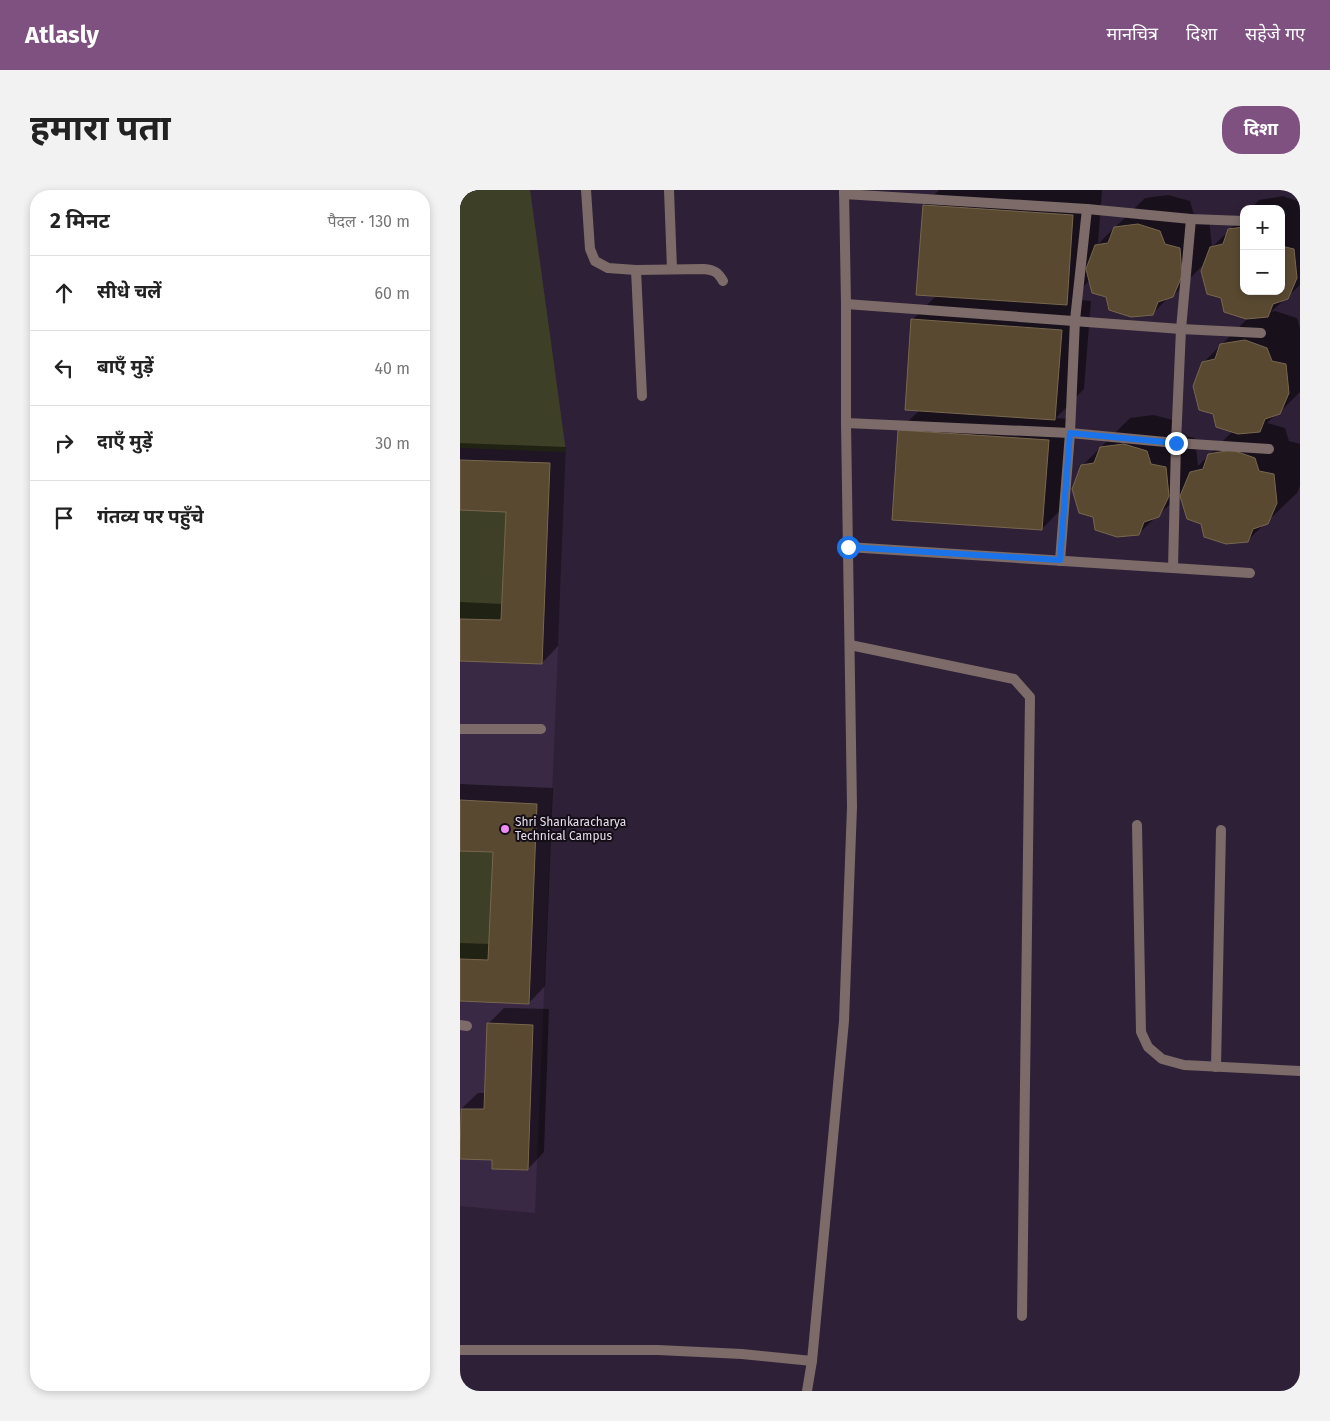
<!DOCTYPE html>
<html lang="hi">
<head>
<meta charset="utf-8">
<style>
	body { margin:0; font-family:"Fira Sans","Noto Sans Devanagari",sans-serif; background:#f2f2f2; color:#222 }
	.controls { position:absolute; right:15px; top:15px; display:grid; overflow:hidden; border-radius:10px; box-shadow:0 2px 8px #0003 }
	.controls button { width:45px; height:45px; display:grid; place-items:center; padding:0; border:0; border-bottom:1px solid #e0e0e0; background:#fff; color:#222; font:25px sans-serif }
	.stop { position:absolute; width:15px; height:15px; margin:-11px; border:4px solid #1a73e8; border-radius:50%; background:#fff }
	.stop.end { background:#1a73e8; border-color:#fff; box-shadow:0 1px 5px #0008 }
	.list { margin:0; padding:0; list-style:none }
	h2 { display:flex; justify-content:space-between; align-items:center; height:65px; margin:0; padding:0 20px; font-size:21px }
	h2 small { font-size:16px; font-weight:400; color:#767676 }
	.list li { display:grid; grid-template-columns:32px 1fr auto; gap:15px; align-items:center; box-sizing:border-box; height:75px; padding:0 20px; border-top:1px solid #e0e0e0 }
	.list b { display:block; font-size:19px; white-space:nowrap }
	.list em { font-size:16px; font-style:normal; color:#767676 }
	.icon { flex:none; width:28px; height:28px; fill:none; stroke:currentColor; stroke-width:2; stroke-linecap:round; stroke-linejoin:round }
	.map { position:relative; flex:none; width:840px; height:1201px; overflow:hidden; border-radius:20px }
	header { display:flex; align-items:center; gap:30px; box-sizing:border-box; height:70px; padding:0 25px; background:#7e5181; color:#fff }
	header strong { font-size:24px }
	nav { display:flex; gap:28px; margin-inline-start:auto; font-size:18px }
	.intro { display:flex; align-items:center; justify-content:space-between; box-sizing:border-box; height:120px; padding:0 30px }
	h1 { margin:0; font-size:35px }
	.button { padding:12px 22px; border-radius:20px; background:#7e5181; color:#fff; font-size:18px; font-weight:700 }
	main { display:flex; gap:30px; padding:0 30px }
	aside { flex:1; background:#fff; border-radius:20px; box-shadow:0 2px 8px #0003 }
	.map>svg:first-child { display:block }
</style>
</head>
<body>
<header>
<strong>Atlasly</strong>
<nav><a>मानचित्र</a><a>दिशा</a><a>सहेजे गए</a></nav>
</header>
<div class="intro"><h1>हमारा पता</h1><a class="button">दिशा</a></div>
<main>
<aside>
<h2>2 मिनट<small>पैदल · 130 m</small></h2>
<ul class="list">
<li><svg class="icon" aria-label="ahead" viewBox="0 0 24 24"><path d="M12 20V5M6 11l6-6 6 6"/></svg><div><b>सीधे चलें</b></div><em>60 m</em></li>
<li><svg class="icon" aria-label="left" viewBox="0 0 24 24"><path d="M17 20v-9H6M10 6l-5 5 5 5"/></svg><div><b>बाएँ मुड़ें</b></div><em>40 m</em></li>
<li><svg class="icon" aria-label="right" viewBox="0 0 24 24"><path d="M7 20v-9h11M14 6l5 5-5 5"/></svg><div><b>दाएँ मुड़ें</b></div><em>30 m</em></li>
<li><svg class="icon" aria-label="arrive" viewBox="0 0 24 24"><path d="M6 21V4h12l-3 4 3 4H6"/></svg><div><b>गंतव्य पर पहुँचे</b></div></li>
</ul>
</aside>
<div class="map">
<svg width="840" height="1201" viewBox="0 0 840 1201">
	<rect width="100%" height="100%" fill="#2e2036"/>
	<polygon fill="#3a2944" points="0,0 70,0 106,262 75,1023 0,1016"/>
	<g fill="#3d4026">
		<polygon points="0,0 70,0 106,262 0,258"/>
		<polygon points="0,320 46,322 41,430 0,429"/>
		<polygon points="0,661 33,662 28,770 0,769"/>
	</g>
	<g fill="#0007">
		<polygon points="479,0 642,0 638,54 685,8 708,5 730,11 734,25 749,28 752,57 784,26 784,101 821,101 821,19 791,19 799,10 823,6 840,12 840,95 811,122 815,121 837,128 840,138 840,202 819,223 816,224 807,233 825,238 829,251 840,254 840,296 837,303 787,351 742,333 728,328 721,304 678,344 622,276 670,228 694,225 716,231 720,245 735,248 738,276 773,241 743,173 788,128 762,107 744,74 713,106 709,107 692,124 648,106 630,90 611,109 631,111 624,199 596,228 609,229 603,317 582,339 439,240 460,220 452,130 477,105 464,15"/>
		<polygon points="0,253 106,257 98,456 82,473 0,470 0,412 43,414 47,321 0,319"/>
		<polygon points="0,594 93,598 85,796 69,813 0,810 0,753 30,754 34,661 0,660"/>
		<polygon points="44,818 89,819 84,962 68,979 34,969 0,968 0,920 18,903 26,903 28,834"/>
	</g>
	<g fill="#594931" stroke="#78674e">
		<polygon points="463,15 613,25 607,115 456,105"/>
		<polygon points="678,34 700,41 705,54 720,58 722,86 713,107 698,112 693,125 671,127 649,120 646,107 632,103 626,79 635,55 648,53 654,37"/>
		<polygon points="784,37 784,101 821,101 821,56 834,59 837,88 828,109 813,114 808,127 786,129 764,122 761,108 747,104 741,81 750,57 763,54 768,39"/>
		<polygon points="451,129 602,140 595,230 445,220"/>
		<polygon points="785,150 807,158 812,171 826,174 829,203 820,224 805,229 800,242 778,244 756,237 753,224 739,220 733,196 742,172 755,169 760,154"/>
		<polygon points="438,240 589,250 582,340 432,330"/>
		<polygon points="664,254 687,261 691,274 706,277 709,306 699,327 684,332 679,345 657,347 635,340 633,327 619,323 612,299 621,275 634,273 640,257"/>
		<polygon points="772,260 795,268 799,281 814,284 817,313 808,334 793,339 788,352 766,354 744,347 741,334 727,329 720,306 730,282 743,279 748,264"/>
		<polygon points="0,270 90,273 82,474 0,471 0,429 41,430 46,322 0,320"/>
		<polygon points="0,610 77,614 69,814 0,811 0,769 28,770 33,662 0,661"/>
		<polygon points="27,833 73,835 68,980 32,979 32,970 0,969 1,919 24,919"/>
	</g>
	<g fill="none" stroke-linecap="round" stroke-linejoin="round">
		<g stroke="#7c6b69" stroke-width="10">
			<polyline points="384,4 627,19 731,29 784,31"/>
			<polyline points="386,114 721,139 801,143"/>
			<polyline points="386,233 610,243 716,253 809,259"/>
			<polyline points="388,357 790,383"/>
			<polyline points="600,371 610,243 615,130 627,19"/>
			<polyline points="713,378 716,253 721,139 731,29"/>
			<polyline points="390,455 554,489 570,507 562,1126"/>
			<polyline points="0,539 81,539"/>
			<polyline points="0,1160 198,1160 282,1164 352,1171"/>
		</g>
		<g stroke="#7c6b69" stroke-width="10">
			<path d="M126,0L130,59L135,71L148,78L176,80L244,79C254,80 258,82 263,91"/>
			<polyline points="209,0 212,79"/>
			<polyline points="176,80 182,206"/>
			<polyline points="677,635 681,842 688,857 702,869 724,875 840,881"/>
			<polyline points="0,835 7,836"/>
			<polyline points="756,877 761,640"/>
			<polyline points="347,1201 352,1171 384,831 392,617 386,233 386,114 384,0"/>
		</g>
	</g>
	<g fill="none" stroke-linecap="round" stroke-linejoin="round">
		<polyline stroke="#1a73e8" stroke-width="6" points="388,357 600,370 610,243 716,253"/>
	</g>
	<circle fill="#ef8bf6" stroke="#130d16" stroke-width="2" cx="45" cy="639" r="5"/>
	<g text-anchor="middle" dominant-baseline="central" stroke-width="4" stroke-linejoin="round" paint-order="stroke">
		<g font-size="12" fill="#e7deed" stroke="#130d16" text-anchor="start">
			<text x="55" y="632">Shri Shankaracharya<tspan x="55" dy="14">Technical Campus</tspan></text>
		</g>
	</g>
</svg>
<div class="controls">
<button>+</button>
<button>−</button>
</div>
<div class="stop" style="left:388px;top:357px"></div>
<div class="stop end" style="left:716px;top:253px"></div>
</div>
</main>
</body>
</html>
